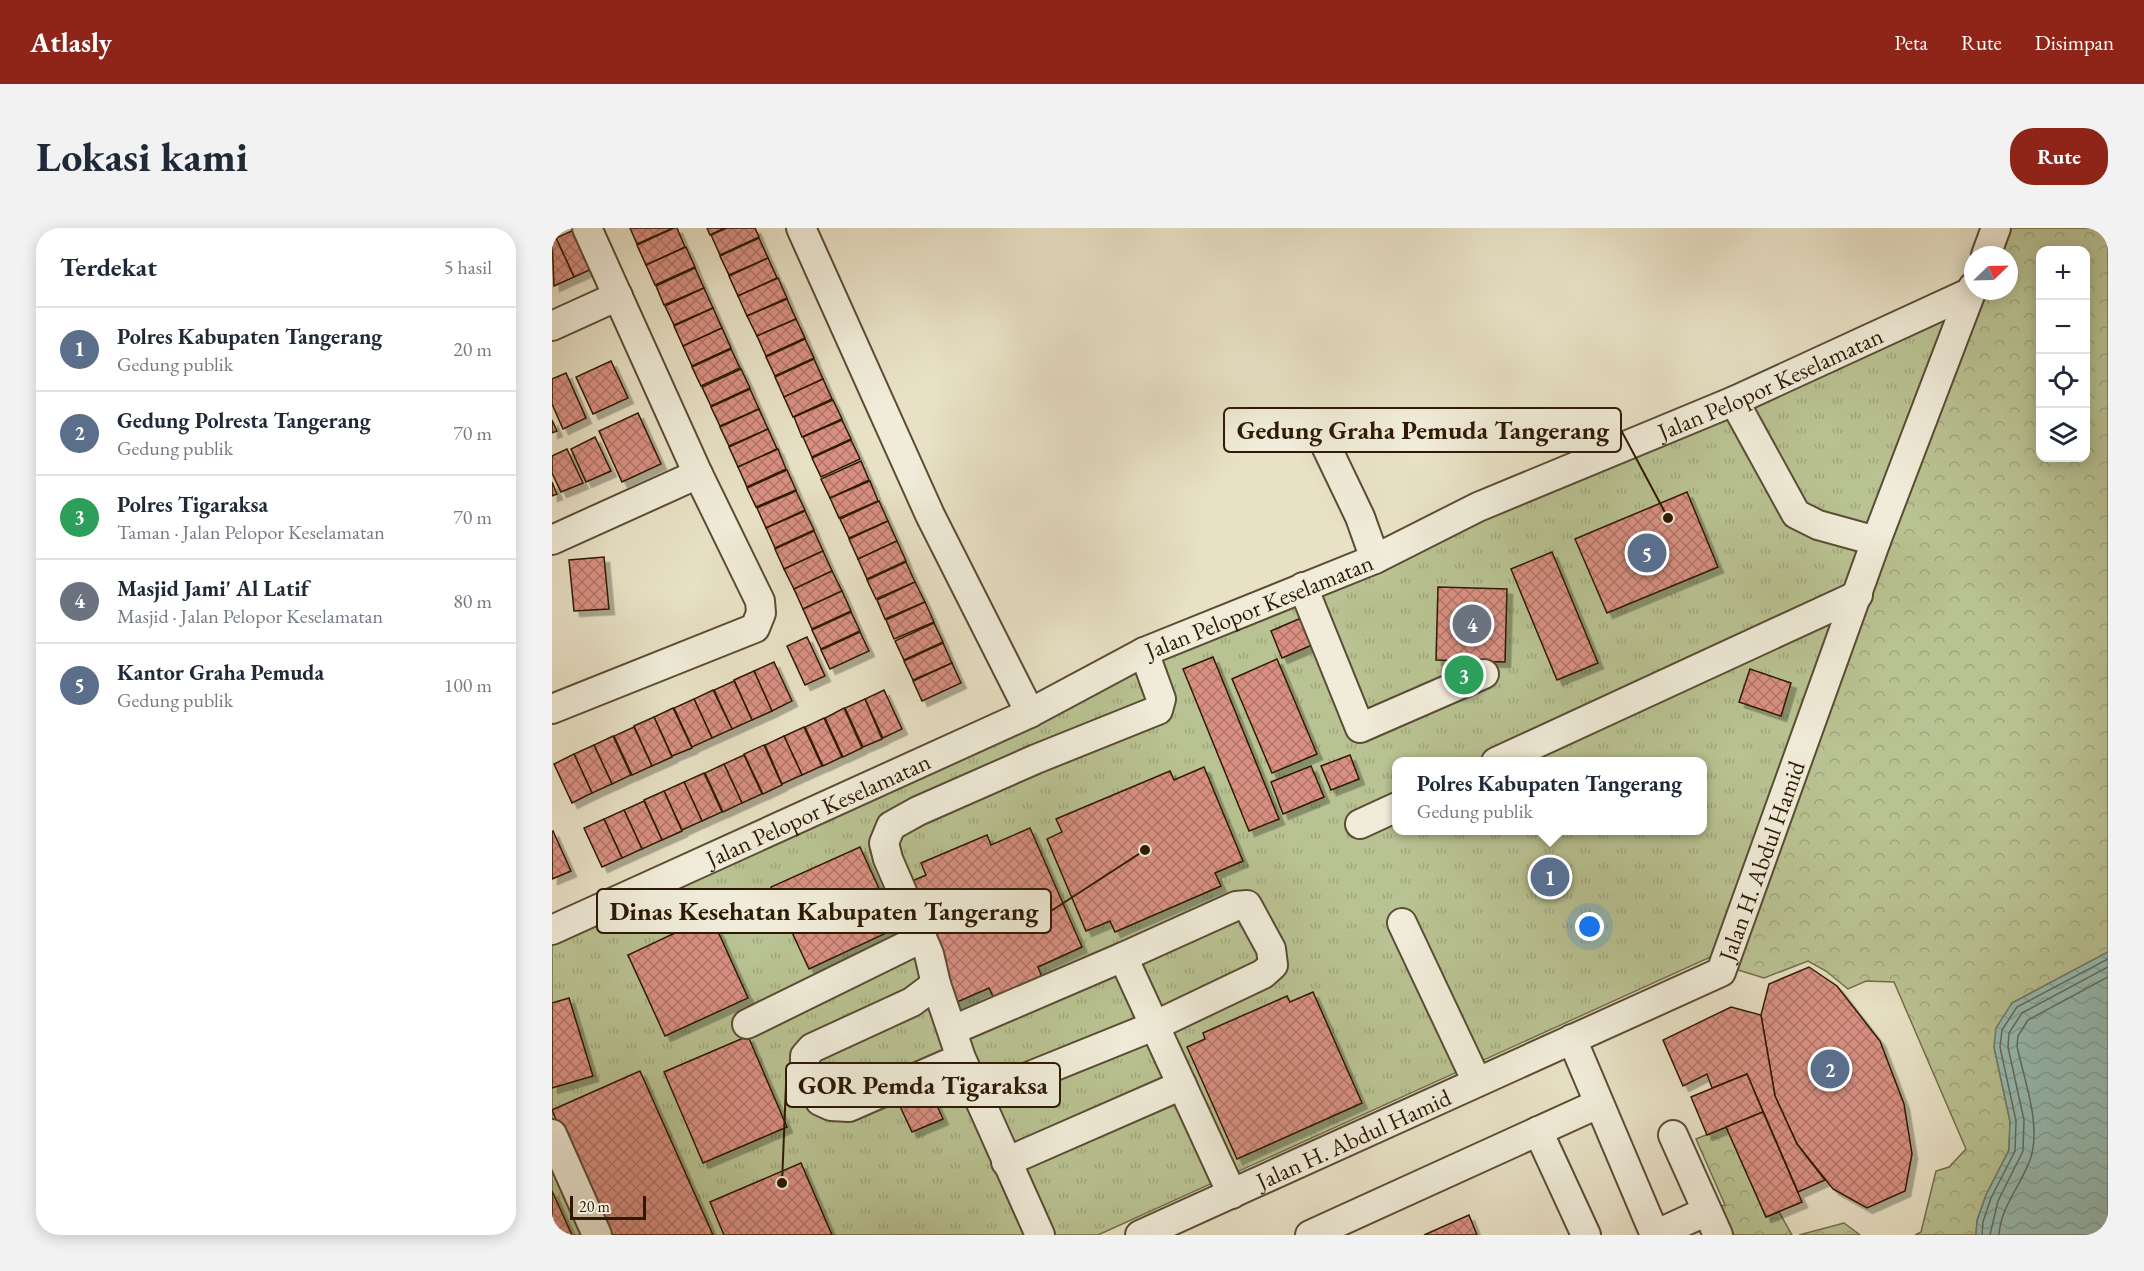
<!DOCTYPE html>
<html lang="id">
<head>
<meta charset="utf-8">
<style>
	body { margin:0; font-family:"EB Garamond",serif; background:#f2f2f3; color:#1f2937 }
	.controls { position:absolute; right:18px; top:18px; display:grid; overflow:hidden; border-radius:12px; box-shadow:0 3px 15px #0003 }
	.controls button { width:54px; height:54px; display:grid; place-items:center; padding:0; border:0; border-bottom:2px solid #e0e1e3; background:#fff; color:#1f2937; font:30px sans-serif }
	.compass { position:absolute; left:1412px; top:18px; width:54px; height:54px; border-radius:50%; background:#fff; box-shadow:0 3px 15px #0003; rotate:67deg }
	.scale { position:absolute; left:18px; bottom:15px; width:76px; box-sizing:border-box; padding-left:6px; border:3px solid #2e1a03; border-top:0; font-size:16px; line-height:21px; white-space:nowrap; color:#2e1a03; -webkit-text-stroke:4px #f0ecd9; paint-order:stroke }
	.you { position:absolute; left:1038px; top:699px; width:21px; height:21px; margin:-15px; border:4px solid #fff; border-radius:50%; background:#1a73e8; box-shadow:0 0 0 9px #1a73e833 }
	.badge { display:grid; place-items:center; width:39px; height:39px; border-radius:50%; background:#8f2418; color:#fff; font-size:20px; font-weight:700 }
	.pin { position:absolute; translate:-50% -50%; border:3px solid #fff; box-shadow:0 2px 6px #0006 }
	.popup { position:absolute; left:840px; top:529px; width:315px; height:78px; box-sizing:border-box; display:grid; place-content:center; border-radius:12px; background:#fff; filter:drop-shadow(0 2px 4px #0005); font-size:20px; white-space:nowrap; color:#747a83 }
	.popup b { font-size:22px; color:#1f2937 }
	.popup::after { content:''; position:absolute; left:50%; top:100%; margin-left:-12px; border:12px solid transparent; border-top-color:#fff }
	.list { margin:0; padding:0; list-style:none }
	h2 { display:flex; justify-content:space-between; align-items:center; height:78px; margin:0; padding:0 24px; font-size:26px }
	h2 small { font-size:20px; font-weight:400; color:#747a83 }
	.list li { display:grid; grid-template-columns:39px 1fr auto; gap:18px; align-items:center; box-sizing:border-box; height:84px; padding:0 24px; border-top:2px solid #e0e1e3 }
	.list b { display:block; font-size:22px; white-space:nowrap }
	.list p { margin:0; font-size:20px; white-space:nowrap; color:#747a83 }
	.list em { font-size:20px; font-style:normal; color:#747a83 }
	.icon { flex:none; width:33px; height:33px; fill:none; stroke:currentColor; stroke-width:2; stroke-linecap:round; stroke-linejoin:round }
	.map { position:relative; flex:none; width:1556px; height:1007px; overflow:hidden; border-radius:24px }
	header { display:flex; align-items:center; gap:36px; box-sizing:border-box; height:84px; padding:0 30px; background:#8f2418; color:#fff }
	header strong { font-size:28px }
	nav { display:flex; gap:33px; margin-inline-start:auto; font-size:21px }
	.intro { display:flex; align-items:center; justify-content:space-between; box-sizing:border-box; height:144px; padding:0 36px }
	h1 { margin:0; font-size:42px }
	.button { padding:15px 27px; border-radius:24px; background:#8f2418; color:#fff; font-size:21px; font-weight:700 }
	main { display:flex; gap:36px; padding:0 36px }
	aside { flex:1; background:#fff; border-radius:24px; box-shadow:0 3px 15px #0003 }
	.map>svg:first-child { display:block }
</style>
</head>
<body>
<header>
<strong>Atlasly</strong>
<nav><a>Peta</a><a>Rute</a><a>Disimpan</a></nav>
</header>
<div class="intro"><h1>Lokasi kami</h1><a class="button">Rute</a></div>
<main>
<aside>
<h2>Terdekat<small>5 hasil</small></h2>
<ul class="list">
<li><span class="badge" style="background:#5c6f8a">1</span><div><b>Polres Kabupaten Tangerang</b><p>Gedung publik</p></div><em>20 m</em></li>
<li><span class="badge" style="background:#5c6f8a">2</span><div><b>Gedung Polresta Tangerang</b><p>Gedung publik</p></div><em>70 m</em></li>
<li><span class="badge" style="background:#2e9e5b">3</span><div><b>Polres Tigaraksa</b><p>Taman · Jalan Pelopor Keselamatan</p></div><em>70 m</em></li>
<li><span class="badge" style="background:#6b7280">4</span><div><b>Masjid Jami' Al Latif</b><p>Masjid · Jalan Pelopor Keselamatan</p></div><em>80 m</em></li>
<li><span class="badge" style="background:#5c6f8a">5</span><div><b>Kantor Graha Pemuda</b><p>Gedung publik</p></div><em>100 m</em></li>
</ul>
</aside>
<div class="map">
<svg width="1556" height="1007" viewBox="0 0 1556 1007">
	<defs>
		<pattern id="forest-crowns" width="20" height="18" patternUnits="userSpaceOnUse" patternTransform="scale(1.5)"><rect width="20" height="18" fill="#b9c292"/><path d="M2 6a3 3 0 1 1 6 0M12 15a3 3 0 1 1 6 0" fill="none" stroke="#9fa67c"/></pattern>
		<pattern id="park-tufts" width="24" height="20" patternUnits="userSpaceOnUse" patternTransform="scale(1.5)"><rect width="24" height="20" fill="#b9c292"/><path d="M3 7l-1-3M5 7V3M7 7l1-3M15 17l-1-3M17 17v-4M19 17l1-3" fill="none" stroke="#9fa67c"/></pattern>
		<pattern id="water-waves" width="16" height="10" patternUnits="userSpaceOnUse" patternTransform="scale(1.5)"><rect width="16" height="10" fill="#97bdb5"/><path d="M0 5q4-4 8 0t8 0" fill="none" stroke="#82a29a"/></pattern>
		<pattern id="building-cross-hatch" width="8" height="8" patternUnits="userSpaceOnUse" patternTransform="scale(1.5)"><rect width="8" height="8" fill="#d99082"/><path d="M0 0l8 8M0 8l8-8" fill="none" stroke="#b07568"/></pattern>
		<filter id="shadow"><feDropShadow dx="5.5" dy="5.5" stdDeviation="0" flood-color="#0004"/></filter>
	</defs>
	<rect width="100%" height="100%" fill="#e8e1c5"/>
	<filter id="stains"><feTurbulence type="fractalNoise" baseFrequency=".00333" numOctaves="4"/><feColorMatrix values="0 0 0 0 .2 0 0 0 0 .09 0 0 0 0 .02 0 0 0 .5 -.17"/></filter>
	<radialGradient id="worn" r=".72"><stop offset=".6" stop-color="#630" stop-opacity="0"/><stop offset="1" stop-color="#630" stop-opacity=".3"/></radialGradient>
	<g fill="url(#forest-crowns)" stroke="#746e4a" stroke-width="1.5" fill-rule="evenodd">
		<path d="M1445,0H1556V724L1460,775L1442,819L1458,893L1457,922L1434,967L1425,993L1424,1007H1363L1369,1004L1384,943L1397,939L1414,921L1342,754L1314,753L1296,761L1274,743L1256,733L1212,750L1173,738L1421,63H1457V27H1435ZM1488,22H1534V230H1488Z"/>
		<polygon points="1174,899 1214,989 1227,984 1240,1007 1166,1007 1155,983 1173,977 1144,911"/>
		<polygon points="1292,995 1308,1007 1247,1007"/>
	</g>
	<path fill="url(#park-tufts)" stroke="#746e4a" stroke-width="1.5" fill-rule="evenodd" d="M1419,64L1163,727L546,1007H0V703ZM845,534H1151V602H845Z"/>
	<polygon fill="url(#water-waves)" stroke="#6d7c6e" stroke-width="1.5" points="1556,724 1556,1007 1424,1007 1425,993 1434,967 1457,922 1458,893 1442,819 1444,800 1460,775"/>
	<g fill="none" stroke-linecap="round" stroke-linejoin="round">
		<g stroke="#626c5c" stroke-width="1.5">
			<polyline points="1430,1007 1431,994 1439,970 1463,923 1464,893 1448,819 1450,802 1465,779 1556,731"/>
			<polyline points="1438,1007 1446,973 1471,923 1472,892 1456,819 1457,805 1470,785 1556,739"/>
			<path d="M1447,1007C1449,977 1470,957 1479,929C1489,895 1472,852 1465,818L1466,808L1476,792L1556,749"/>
		</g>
	</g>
	<g fill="url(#building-cross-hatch)" stroke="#2e1a03" stroke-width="1.5" filter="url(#shadow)">
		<polygon points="78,0 121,0 85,16"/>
		<polygon points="122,0 125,0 133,19 94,37 85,17"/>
		<polygon points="155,0 173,0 158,7"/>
		<polygon points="175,0 203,0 207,9 168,27 159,7"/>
		<polygon points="24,1 42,40 22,49 4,10"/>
		<polygon points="4,10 22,49 2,58 0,12"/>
		<polygon points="207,10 216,30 177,47 168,28"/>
		<polygon points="134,19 143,39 103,57 94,37"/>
		<polygon points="216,30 225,50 186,68 177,48"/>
		<polygon points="143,40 152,60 112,77 104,58"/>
		<polygon points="226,50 235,70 195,88 186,68"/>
		<polygon points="152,60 161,80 122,97 113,78"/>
		<polygon points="235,71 244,91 205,108 195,88"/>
		<polygon points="161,80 170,100 131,118 122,98"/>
		<polygon points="244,91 253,110 214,128 205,108"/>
		<polygon points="170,100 179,120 140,138 131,118"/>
		<polygon points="253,111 262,130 223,148 214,129"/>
		<polygon points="179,121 188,140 149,158 140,139"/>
		<polygon points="262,131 271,151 232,169 223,149"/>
		<polygon points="59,133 76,170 41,186 24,149"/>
		<polygon points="189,141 198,160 159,178 150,159"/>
		<polygon points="14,145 34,190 11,201 0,176 0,151"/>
		<polygon points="271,151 280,171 241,189 232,169"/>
		<polygon points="198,161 207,181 168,198 159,179"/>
		<polygon points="281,172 290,191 250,209 242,189"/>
		<polygon points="207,181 216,201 177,218 168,199"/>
		<polygon points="86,185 109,236 70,254 47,203"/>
		<polygon points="0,192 5,203 0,205"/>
		<polygon points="290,192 299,211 260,229 251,209"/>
		<polygon points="216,201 225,221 186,239 177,219"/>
		<polygon points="43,209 59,243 34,254 19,221"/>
		<polygon points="299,212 308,231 269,249 260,230"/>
		<polygon points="15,221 31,255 9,264 0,245 0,228"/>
		<polygon points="226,221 234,241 195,259 186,239"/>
		<polygon points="309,233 317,252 278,270 269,251"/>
		<polygon points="235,242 244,262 204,279 195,260"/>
		<polygon points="318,253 326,273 287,290 278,270"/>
		<polygon points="0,254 5,266 0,268"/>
		<polygon points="244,263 253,282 214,300 205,280"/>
		<polygon points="1135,264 1166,339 1055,385 1023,311"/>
		<polygon points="327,273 336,293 297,310 288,291"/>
		<polygon points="253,283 262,302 223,320 214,300"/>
		<polygon points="336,293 345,313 306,331 297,311"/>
		<polygon points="262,303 271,323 232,341 223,321"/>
		<polygon points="345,313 354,333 315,351 306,331"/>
		<polygon points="271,323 280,343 242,361 232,341"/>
		<polygon points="1000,324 1046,435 1005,452 959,341"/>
		<polygon points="52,329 57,381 22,383 17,332"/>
		<polygon points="354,334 363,354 324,371 315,352"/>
		<polygon points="280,343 290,363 251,381 242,361"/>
		<polygon points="363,354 373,374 333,391 325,372"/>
		<polygon points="886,359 955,361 953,434 884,432"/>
		<polygon points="290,363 299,383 260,401 251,381"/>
		<polygon points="373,374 382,394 342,411 334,392"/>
		<polygon points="299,384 308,403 269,421 260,402"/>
		<polygon points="749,390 760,417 730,430 719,403"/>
		<polygon points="382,395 391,414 352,432 343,413"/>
		<polygon points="308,404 317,423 278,441 269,422"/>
		<polygon points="255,409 273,448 253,457 235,418"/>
		<polygon points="391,415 400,435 361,452 352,433"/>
		<polygon points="661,429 727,591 697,603 631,441"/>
		<polygon points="725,431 765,526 720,545 680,451"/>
		<polygon points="222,434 240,473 220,483 202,443"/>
		<polygon points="400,435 409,455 370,473 361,453"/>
		<polygon points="1198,441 1239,455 1229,488 1187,474"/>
		<polygon points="202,443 220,483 200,492 182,452"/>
		<polygon points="182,453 200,492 180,501 162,462"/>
		<polygon points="161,462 180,501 160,510 142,471"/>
		<polygon points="332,462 350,501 331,510 313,471"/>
		<polygon points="142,471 160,510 140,519 122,480"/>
		<polygon points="313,471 330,511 311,519 293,480"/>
		<polygon points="121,480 140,520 120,528 102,489"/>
		<polygon points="292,480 310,520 291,529 273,490"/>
		<polygon points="102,489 120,529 100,538 82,498"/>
		<polygon points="272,490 290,529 271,538 253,499"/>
		<polygon points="82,499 100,538 80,547 62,508"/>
		<polygon points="252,499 270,538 250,547 232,508"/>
		<polygon points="61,508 79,547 60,556 42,517"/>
		<polygon points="232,508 250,547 230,556 213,517"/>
		<polygon points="42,517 60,556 40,565 22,526"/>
		<polygon points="212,517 230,557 211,566 192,526"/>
		<polygon points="22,526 40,565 20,575 2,536"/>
		<polygon points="192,527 210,566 190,575 172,536"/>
		<polygon points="798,527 807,551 779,562 769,538"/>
		<polygon points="172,536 190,575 171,584 153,545"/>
		<polygon points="759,538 772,569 731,586 719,554"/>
		<polygon points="652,539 691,633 663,645 669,658 563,704 558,693 534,703 495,611 510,604 504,591 618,543 622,552"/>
		<polygon points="152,545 170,584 150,593 132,554"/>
		<polygon points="132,554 150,593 130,602 112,563"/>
		<polygon points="112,563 130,603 110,612 92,572"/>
		<polygon points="92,573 110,612 90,621 72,582"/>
		<polygon points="72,582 90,621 70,630 52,591"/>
		<polygon points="52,591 70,630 50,639 32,600"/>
		<polygon points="478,600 530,719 486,739 491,752 443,773 437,760 403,775 351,657 374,647 369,635 435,607 439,617"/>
		<polygon points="1,603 19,643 0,651 0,604"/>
		<polygon points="308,619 345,700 257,741 219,659"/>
		<polygon points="159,688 196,770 113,808 76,727"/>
		<polygon points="1257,739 1285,758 1328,813 1352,876 1360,926 1353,963 1315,980 1281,961 1245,916 1223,868 1209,787 1217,756"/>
		<polygon points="761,764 810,875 685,931 635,819 653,811 651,805 735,768 738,774"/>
		<polygon points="17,770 41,848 0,860 0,775"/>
		<polygon points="1179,779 1209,787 1223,868 1245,916 1273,952 1246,964 1195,846 1160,860 1155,846 1131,858 1111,812"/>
		<polygon points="196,808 235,899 151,935 112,844"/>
		<polygon points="88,843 161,1007 53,1007 0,882"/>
		<polygon points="1195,846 1211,884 1155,907 1139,869"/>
		<polygon points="378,862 391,891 360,904 347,876"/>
		<polygon points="1211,884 1250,974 1214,989 1174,899"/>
		<polygon points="249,935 280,1007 172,1007 158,974"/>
		<polygon points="0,963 20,1007 0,1007"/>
		<polygon points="917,987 925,1007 872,1007"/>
	</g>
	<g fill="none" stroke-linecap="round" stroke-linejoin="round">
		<defs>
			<g id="minor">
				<polyline points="249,0 378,287 478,485"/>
				<polyline points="1434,27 1444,0"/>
				<polyline points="0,98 66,68"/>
				<polyline points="1182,173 1244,286 1266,297 1324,313"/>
				<polyline points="774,218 808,289 823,331"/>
				<polyline points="0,312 146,246"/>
				<polyline points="751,359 808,500 932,446"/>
				<polyline points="0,481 203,400 209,385 208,373 146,246 35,0"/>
				<polyline points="944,534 1306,367"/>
				<polyline points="808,596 845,579"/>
				<polyline points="850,695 925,854"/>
				<path id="s1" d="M0,702L478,485L592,424L823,331L926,279L1182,173L1419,64"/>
				<polyline points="384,756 377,726 336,631 332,615 339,598 366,583 484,531 606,482 609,471 592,424"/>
				<polyline points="195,796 370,710"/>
				<polyline points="401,802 571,729 680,966"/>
				<polyline points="1020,811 1103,1007 1155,983"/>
				<polyline points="409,830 297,879 279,878 268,873 253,838 253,828 260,820 360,774 384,756 409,830 488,1007"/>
				<polyline points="426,869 602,798 711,746 721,737 719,721 695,677 684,678 571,729"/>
				<polyline points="986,903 1034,1007"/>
				<polyline points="0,906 45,1007"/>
				<polyline points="1121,907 1166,1007"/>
				<polyline points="454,934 630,857"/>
				<path id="s2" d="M588,1007L1169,744L1324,313L1421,59"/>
				<polyline points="758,1007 1046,876"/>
			</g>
		</defs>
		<use href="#minor" stroke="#5c4c34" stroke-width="32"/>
		<use href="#minor" stroke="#f0ecd9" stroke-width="28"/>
	</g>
	<g text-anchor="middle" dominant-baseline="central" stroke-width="4.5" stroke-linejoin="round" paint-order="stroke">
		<g font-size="24" fill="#2e1a03" stroke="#f0ecd9">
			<text stroke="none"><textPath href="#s1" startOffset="1336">Jalan Pelopor Keselamatan</textPath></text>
			<text stroke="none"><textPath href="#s1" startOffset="778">Jalan Pelopor Keselamatan</textPath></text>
			<text stroke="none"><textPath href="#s1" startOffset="292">Jalan Pelopor Keselamatan</textPath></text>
			<text stroke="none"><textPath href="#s2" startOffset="756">Jalan H. Abdul Hamid</textPath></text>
			<text stroke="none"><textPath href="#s2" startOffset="234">Jalan H. Abdul Hamid</textPath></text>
		</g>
	</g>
	<path fill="none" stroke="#2e1a03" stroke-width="2" d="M1116 290L1069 202M593 622L499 683M230 955L234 857"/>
	<g fill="#2e1a03" stroke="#f0ecd9" stroke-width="2">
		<circle cx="1116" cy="290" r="6"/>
		<circle cx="593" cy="622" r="6"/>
		<circle cx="230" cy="955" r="6"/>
	</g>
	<g fill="#f0ecd9" stroke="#2e1a03" stroke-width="2">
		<rect x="672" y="180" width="397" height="44" rx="6"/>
		<rect x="45" y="661" width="454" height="44" rx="6"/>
		<rect x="234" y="835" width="274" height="44" rx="6"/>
	</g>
	<g font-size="26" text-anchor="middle" font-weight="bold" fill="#2e1a03">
		<text x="871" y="211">Gedung Graha Pemuda Tangerang</text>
		<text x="272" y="692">Dinas Kesehatan Kabupaten Tangerang</text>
		<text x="371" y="866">GOR Pemda Tigaraksa</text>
	</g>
	<rect width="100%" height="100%" filter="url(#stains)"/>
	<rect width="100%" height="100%" fill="url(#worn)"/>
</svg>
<div class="controls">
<button>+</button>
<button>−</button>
<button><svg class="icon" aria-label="locate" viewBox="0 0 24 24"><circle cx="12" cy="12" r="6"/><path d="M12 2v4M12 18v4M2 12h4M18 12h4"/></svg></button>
<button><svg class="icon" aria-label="layers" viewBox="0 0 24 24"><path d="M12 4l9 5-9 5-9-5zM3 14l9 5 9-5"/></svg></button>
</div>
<svg class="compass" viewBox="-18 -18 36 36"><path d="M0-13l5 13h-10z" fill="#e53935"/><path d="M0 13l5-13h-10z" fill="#747a83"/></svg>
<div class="scale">20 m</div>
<div class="you"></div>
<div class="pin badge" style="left:998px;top:649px;background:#5c6f8a">1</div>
<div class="popup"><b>Polres Kabupaten Tangerang</b>Gedung publik</div>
<div class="pin badge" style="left:1278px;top:841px;background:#5c6f8a">2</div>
<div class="pin badge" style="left:912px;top:447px;background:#2e9e5b">3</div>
<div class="pin badge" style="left:920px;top:396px;background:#6b7280">4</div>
<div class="pin badge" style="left:1095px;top:325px;background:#5c6f8a">5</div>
</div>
</main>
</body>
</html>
